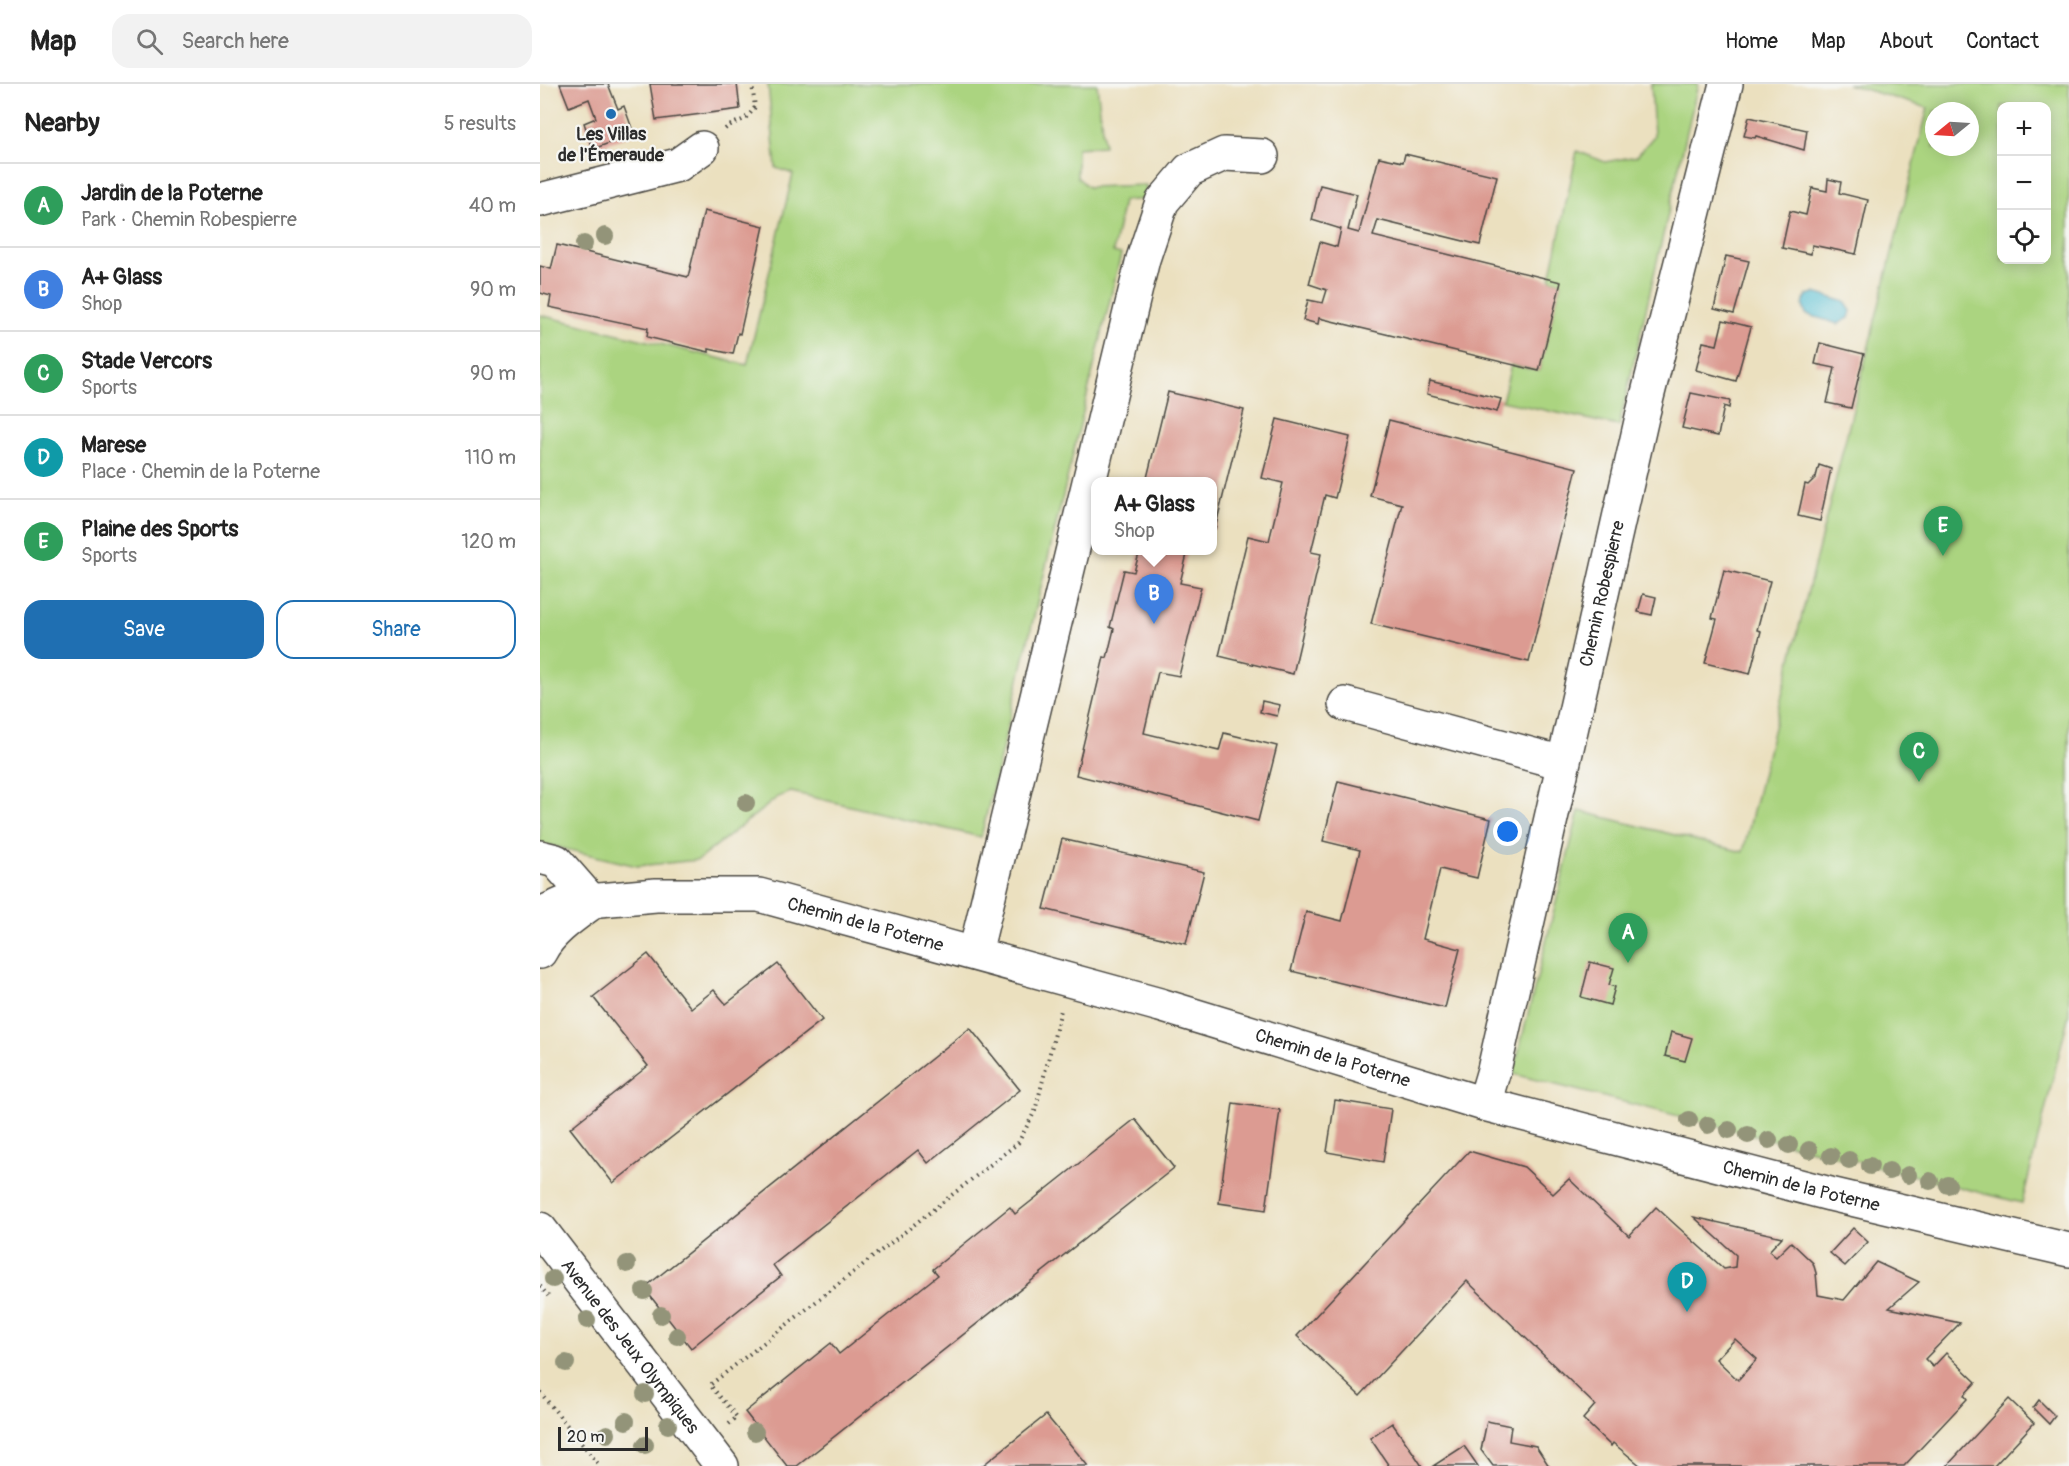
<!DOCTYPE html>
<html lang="en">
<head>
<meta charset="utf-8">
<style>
	body { margin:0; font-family:Pangolin,sans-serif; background:#f2f2f2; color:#222 }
	.controls { position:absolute; right:18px; top:18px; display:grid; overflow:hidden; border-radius:12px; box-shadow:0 3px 15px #0003 }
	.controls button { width:54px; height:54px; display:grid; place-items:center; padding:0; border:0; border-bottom:2px solid #e0e0e0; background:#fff; color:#222; font:30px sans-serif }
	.compass { position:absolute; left:1385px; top:18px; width:54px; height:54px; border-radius:50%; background:#fff; box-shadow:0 3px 15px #0003; rotate:252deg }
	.scale { position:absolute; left:18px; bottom:15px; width:90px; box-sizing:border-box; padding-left:6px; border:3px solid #2b2b2b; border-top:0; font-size:16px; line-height:21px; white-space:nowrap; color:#2b2b2b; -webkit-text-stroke:4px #f6f6f2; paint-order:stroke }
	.you { position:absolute; left:968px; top:748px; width:21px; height:21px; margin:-15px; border:4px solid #fff; border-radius:50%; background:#1a73e8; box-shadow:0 0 0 9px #1a73e833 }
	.badge { display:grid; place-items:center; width:39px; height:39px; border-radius:50%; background:#1f6fb2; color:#fff; font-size:20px; font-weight:700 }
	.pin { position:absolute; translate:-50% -50px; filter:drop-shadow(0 2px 3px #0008) }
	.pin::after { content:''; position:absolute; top:32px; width:21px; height:18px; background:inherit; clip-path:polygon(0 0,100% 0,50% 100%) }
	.popup { position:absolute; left:551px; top:393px; width:126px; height:78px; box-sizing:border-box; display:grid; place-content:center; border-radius:12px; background:#fff; filter:drop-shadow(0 2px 4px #0005); font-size:20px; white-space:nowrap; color:#767676 }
	.popup b { font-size:22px; color:#222 }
	.popup::after { content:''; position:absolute; left:50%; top:100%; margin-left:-12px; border:12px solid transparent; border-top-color:#fff }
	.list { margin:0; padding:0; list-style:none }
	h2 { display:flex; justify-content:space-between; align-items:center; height:78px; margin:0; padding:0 24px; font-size:26px }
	h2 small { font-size:20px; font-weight:400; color:#767676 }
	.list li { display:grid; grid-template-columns:39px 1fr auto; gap:18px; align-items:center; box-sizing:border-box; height:84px; padding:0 24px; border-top:2px solid #e0e0e0 }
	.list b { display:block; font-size:22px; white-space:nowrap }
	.list p { margin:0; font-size:20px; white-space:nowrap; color:#767676 }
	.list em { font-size:20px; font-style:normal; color:#767676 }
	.actions { display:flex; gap:12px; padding:18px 24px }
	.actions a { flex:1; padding:14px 0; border:2px solid #1f6fb2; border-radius:18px; text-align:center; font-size:21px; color:#1f6fb2 }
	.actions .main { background:#1f6fb2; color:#fff }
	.icon { flex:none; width:33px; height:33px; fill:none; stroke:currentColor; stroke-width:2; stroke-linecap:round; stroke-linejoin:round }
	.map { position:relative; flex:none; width:1529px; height:1382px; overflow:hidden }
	header { display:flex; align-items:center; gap:36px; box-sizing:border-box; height:84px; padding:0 30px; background:#fff; border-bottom:2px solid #e0e0e0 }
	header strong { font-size:28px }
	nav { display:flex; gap:33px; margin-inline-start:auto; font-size:21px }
	.search { width:420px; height:54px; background:#f2f2f2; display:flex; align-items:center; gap:15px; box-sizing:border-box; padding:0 21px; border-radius:18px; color:#767676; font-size:22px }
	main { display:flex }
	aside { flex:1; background:#fff }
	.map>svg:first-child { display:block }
</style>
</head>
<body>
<header>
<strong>Map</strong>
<div class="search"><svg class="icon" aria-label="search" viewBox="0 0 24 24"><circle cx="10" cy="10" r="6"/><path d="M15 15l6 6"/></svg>Search here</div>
<nav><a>Home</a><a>Map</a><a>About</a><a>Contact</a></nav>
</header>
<main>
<aside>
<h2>Nearby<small>5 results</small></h2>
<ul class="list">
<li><span class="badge" style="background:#2e9e5b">A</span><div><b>Jardin de la Poterne</b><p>Park · Chemin Robespierre</p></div><em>40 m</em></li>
<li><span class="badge" style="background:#3f7fe0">B</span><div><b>A+ Glass</b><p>Shop</p></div><em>90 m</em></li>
<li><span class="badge" style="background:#2e9e5b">C</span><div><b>Stade Vercors</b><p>Sports</p></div><em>90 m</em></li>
<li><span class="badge" style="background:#0f9aa8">D</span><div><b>Marese</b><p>Place · Chemin de la Poterne</p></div><em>110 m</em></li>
<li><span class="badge" style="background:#2e9e5b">E</span><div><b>Plaine des Sports</b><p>Sports</p></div><em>120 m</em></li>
</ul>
<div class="actions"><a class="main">Save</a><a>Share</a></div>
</aside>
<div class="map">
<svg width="1529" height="1382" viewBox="0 0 1529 1382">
	<rect width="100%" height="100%" fill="#f6f6f2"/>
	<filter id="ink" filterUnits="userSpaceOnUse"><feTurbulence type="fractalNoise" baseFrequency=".0167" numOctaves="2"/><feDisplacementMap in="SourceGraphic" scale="12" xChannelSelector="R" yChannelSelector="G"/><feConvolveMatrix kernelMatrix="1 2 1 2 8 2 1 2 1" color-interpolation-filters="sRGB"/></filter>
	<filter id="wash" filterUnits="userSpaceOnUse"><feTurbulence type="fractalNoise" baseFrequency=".008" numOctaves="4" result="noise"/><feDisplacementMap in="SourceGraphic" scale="24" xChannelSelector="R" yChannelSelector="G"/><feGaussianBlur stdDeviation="1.35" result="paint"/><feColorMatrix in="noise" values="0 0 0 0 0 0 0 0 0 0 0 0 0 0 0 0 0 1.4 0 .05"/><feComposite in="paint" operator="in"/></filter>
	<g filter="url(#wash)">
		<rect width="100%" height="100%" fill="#ebe0bf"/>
		<g fill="#abd480" stroke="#6b8056" stroke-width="1.5" fill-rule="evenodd">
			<polygon points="228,0 557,0 564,62 537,64 537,93 548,103 606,101 606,115 583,117 573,168 581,170 441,753 251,708 238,713 158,776 97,782 0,759 0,231 207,281 253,90 236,84"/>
			<polygon points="1111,0 1158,0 1079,342 962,317 971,281 999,287 1021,198 1010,195 1037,67 1065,78 1097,72 1114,52"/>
			<path d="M1307,0H1529V930L1482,1119L973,990L1039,727L1203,768L1388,24ZM1462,22H1506V176H1462ZM1394,27H1430V63H1394Z"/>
		</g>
		<path fill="#56bfd3" stroke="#40757f" stroke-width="1.5" d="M1275,209L1305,218L1311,227L1309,234L1298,240L1266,230C1262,224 1263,217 1267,211Z"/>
		<g id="blocks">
			<g fill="#dc9b92" fill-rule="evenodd">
				<polygon points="20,0 68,0 78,25 84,22 94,50 53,65 44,39 56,34 49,15 29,23"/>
				<polygon points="110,0 197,0 200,25 116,36"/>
				<polygon points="1209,33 1267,46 1264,66 1216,52 1215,54 1204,52"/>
				<polygon points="865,70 957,92 940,161 838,136 833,152 1021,198 999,287 779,234 778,240 763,236 768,216 783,219 787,206 769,200 780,158 797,163 801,145 772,136 780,101 817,110 808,146 819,149 839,73 863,78"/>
				<polygon points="1288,95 1301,98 1299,109 1328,116 1316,170 1272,161 1271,170 1242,164 1250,127 1266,131 1272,104 1287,107"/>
				<polygon points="164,127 224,142 200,250 198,249 193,270 169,265 169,268 107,253 108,244 9,223 11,212 0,209 0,182 11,185 17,161 148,193"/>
				<polygon points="1186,172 1209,177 1194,230 1174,225"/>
				<polygon points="1183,236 1211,243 1196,297 1156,286 1163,258 1177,261"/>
				<polygon points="1280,259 1324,270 1311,324 1287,319 1295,284 1275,280"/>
				<polygon points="890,297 961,315 957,328 887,310"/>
				<polygon points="628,308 704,326 675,445 672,445 672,398 606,398"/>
				<polygon points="1151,309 1190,317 1189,324 1184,322 1178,352 1142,344"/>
				<polygon points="737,335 810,353 795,414 785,411 771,468 781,470 753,590 679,572 708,452 729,457 743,399 722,394"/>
				<polygon points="849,336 1037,384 989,578 831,540 862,420 830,412"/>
				<polygon points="1279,381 1291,385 1280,437 1258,432 1265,400 1268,401 1276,393"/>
				<polygon points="600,466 648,466 640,499 661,503 639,592 618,588 604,649 679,667 684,649 737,662 718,737 536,691 564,573 567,574 574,545 570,543 584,486 594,488"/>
				<polygon points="1184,486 1230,497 1217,546 1221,547 1210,590 1165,579 1177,535 1172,534"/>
				<polygon points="1103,510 1116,513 1112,531 1098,528"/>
				<polygon points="722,617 740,621 737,632 720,628"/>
				<polygon points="798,697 951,735 937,794 900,785 883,855 920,865 905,924 751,887 766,828 802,837 820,766 783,757"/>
				<polygon points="522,755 664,788 646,860 504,825"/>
				<polygon points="108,870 151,924 174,906 186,920 238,880 282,936 73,1099 30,1044 108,982 53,913"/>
				<polygon points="1050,878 1074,884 1069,901 1075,903 1070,921 1041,913"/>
				<polygon points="430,944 480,1006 388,1079 378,1066 233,1181 241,1192 151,1264 104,1204"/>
				<polygon points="1131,948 1152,954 1145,977 1125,972"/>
				<polygon points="795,1016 851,1025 843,1078 787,1068"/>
				<polygon points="693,1019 740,1026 726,1126 679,1119"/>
				<polygon points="595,1035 634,1084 257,1382 247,1382 205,1328 291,1259 299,1270 398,1191 393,1185 470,1123 475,1130"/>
				<path d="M929,1067L984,1083L1013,1110L1029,1095L1089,1152L1116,1123L1184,1185L1195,1183L1196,1171L1154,1133L1242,1153L1229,1167L1236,1173L1251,1158L1273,1179L1276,1189L1278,1211L1304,1216L1336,1178L1379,1198L1349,1224L1420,1239L1385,1275L1393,1283L1406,1269L1436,1298L1424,1311L1427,1315L1364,1382H1101L1073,1359L1071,1362L1043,1335L1055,1321L927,1197L820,1312L757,1252ZM1195,1255L1217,1275L1198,1296L1176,1275Z"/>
				<polygon points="1313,1144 1328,1158 1305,1182 1290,1169"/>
				<polygon points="1469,1315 1494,1339 1454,1382 1407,1382"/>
				<polygon points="1499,1316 1515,1332 1509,1340 1493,1324"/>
				<polygon points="506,1331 548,1382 442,1382"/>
				<polygon points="947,1337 971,1342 969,1357 996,1362 1009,1382 953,1382 941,1366"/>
				<polygon points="852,1339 874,1370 882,1382 849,1382 830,1354"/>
				<polygon points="924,1362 938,1382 893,1382"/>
			</g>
		</g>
	</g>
	<g filter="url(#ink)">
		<use href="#blocks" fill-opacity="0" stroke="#484641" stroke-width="1.5"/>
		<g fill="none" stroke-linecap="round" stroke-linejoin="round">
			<defs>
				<g id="minor">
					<polyline points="0,116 138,81 162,64"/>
					<polyline points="805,620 1023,679"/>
					<polyline points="0,773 16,777 52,818"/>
					<path id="s1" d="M0,830L25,819L116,811H219L620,921L944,1020L1290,1110L1529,1166"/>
					<path d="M0,868C10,848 32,833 50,820"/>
					<polyline points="435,869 603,175 622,118 649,86 684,70 722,72"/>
					<path id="s2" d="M944,1020L954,986L1102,333L1186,0"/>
				</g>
				<g id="major">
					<path id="s3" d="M0,1145L182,1382"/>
				</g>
			</defs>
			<use href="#minor" stroke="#484641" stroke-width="36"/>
			<use href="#major" stroke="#484641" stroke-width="36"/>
			<g stroke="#484641" stroke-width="4" stroke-dasharray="1.5 4.5" stroke-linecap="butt">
				<path d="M185,45C199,34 203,41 215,23L212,0"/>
				<polyline points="0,1202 8,1212"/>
				<polyline points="0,1308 60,1382"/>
				<polyline points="189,1340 197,1333 170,1301 478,1059 495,1027 521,926"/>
			</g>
			<use href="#minor" stroke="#fff" stroke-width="33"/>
			<use href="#major" stroke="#fff" stroke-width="33"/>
		</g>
		<g fill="#939479">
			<circle cx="65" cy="152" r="9"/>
			<circle cx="44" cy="160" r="9"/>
			<circle cx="206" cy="719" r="9"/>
			<circle cx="1149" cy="1036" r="9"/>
			<circle cx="1168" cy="1041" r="9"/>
			<circle cx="1189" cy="1046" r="9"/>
			<circle cx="1208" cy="1051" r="9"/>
			<circle cx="1229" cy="1056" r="9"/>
			<circle cx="1249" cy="1061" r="9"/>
			<circle cx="1269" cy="1066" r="9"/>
			<circle cx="1291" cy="1072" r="9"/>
			<circle cx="1309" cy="1076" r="9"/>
			<circle cx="1330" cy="1082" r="9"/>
			<circle cx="1349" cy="1087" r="9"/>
			<circle cx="1368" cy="1091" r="9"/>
			<circle cx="1390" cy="1097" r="9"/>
			<circle cx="1408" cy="1101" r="9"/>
			<circle cx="87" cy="1180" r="9"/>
			<circle cx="13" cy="1195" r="9"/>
			<circle cx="104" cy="1207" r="9"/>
			<circle cx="121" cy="1231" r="9"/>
			<circle cx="47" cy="1236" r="9"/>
			<circle cx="137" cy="1252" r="9"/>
			<circle cx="26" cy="1279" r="9"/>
			<circle cx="105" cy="1310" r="9"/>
			<circle cx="86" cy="1337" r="9"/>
			<circle cx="128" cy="1341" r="9"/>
			<circle cx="215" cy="1348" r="9"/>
			<circle cx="67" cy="1350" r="9"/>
			<circle cx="105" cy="1361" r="9"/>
		</g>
	</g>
	<circle fill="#1f6fb2" stroke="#f6f6f2" stroke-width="2" cx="71" cy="30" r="6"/>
	<g text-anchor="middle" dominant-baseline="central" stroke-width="4.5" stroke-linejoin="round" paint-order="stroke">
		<g font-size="18" font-weight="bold" fill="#2b2b2b" stroke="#f6f6f2">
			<text x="71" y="50">Les Villas<tspan x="71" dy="21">de l'Émeraude</tspan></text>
		</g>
		<g font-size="18" fill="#2b2b2b" stroke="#f6f6f2">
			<text stroke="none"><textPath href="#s2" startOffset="524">Chemin Robespierre</textPath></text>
			<text stroke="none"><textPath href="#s1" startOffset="332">Chemin de la Poterne</textPath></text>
			<text stroke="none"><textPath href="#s1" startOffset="818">Chemin de la Poterne</textPath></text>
			<text stroke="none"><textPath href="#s1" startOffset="1304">Chemin de la Poterne</textPath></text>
			<text stroke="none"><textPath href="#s3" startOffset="148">Avenue des Jeux Olympiques</textPath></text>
		</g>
	</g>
</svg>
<div class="controls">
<button>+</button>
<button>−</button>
<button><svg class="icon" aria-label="locate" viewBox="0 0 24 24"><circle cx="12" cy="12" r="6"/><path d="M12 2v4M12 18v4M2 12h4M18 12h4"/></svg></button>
</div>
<svg class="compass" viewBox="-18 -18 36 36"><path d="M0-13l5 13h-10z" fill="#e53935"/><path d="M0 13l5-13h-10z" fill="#767676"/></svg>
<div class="scale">20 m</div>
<div class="you"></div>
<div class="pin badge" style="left:1088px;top:879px;background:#2e9e5b">A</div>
<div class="pin badge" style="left:614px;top:540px;background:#3f7fe0">B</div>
<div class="popup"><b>A+ Glass</b>Shop</div>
<div class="pin badge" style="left:1379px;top:698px;background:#2e9e5b">C</div>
<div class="pin badge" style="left:1147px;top:1228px;background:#0f9aa8">D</div>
<div class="pin badge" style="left:1403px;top:472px;background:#2e9e5b">E</div>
</div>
</main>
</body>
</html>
